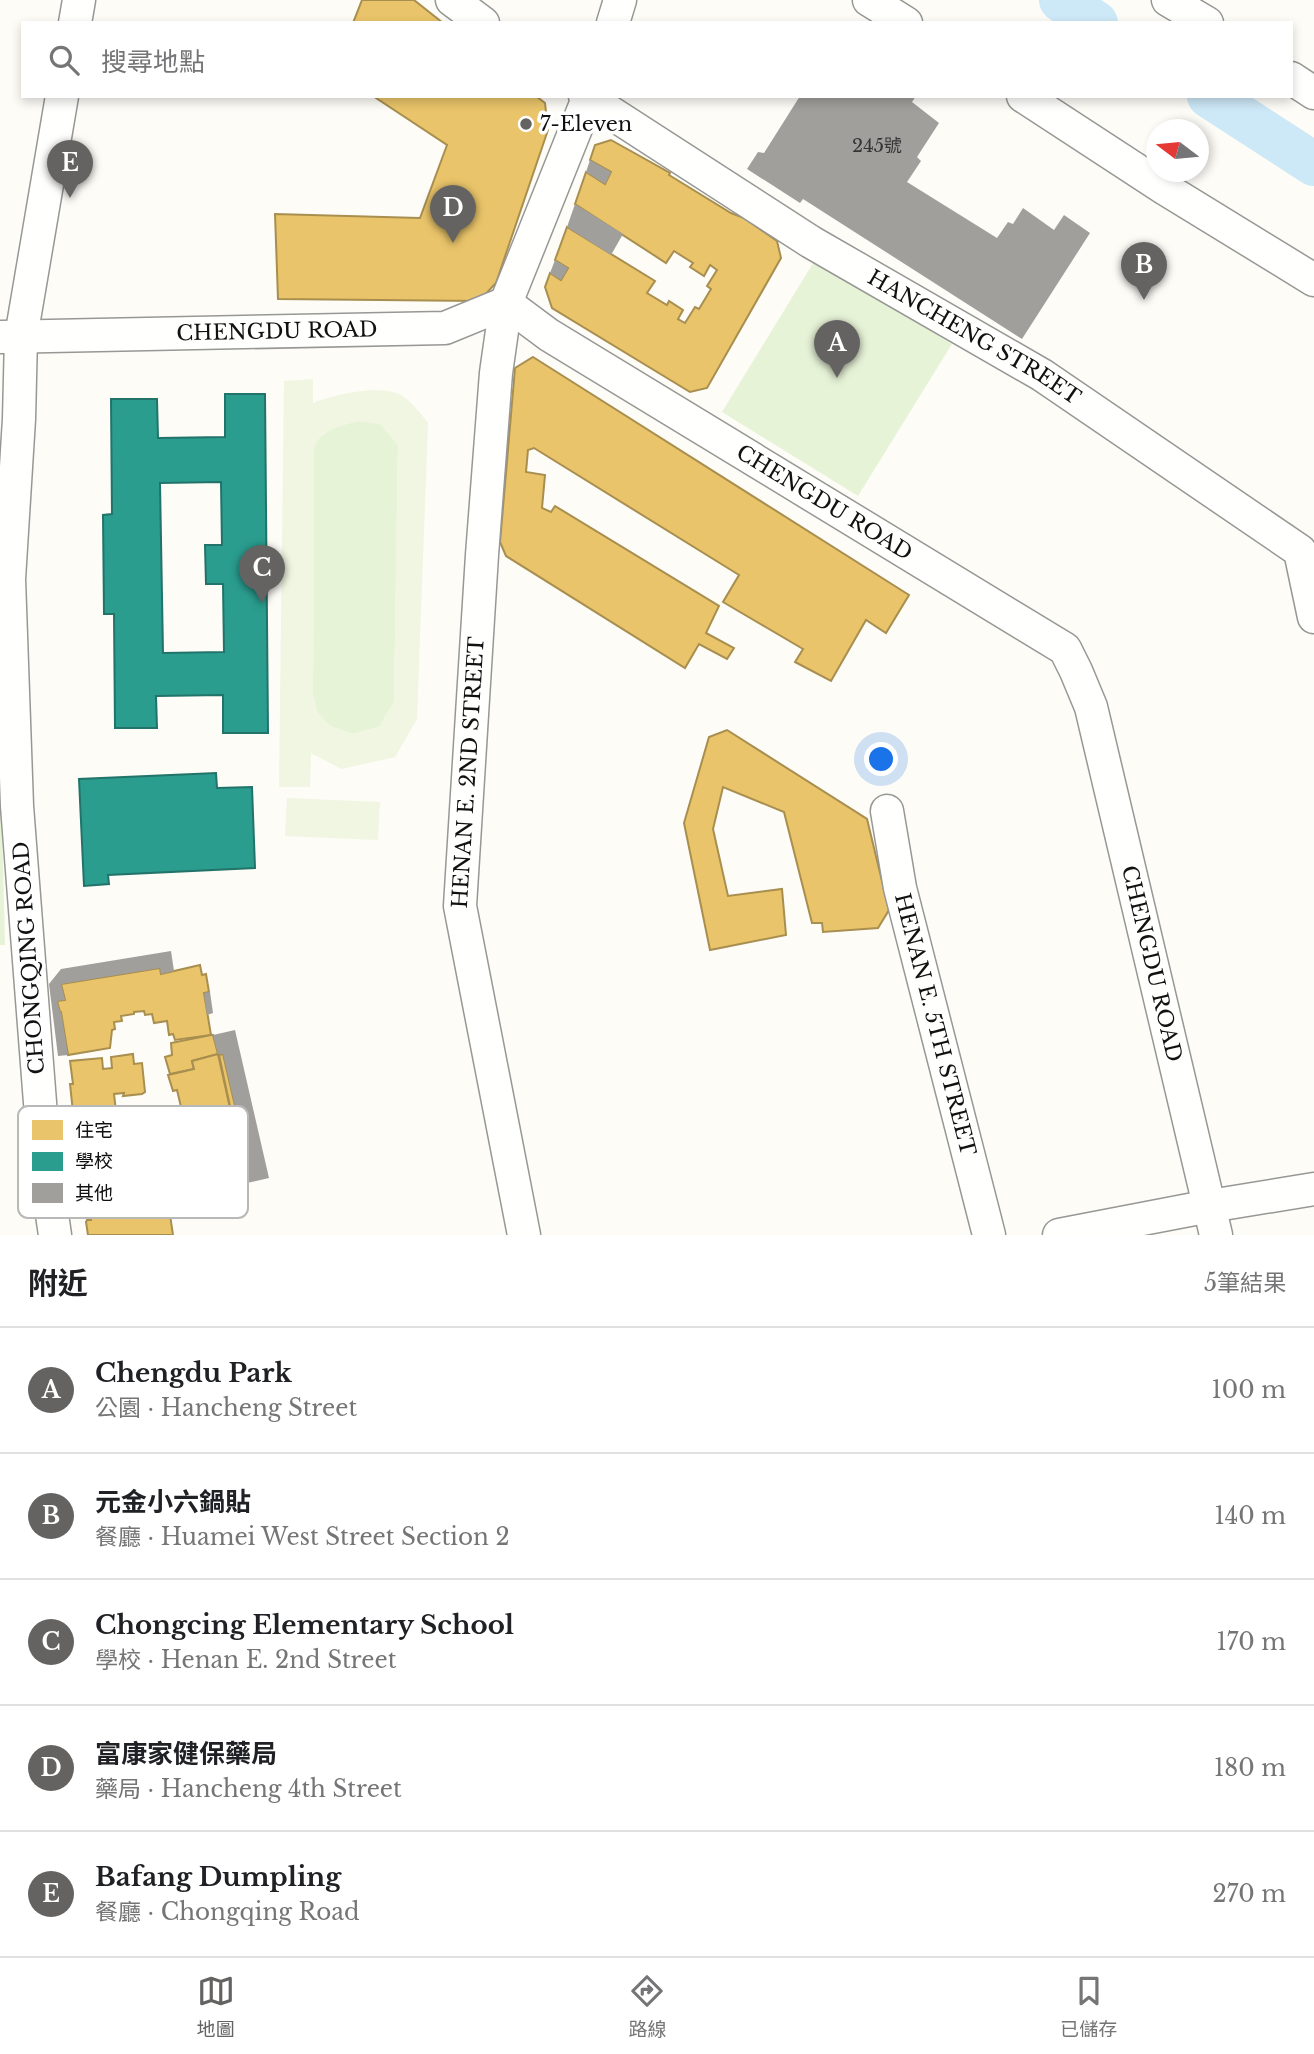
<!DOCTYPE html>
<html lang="zh-TW">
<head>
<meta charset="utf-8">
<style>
	body { margin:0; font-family:"Libre Baskerville","Noto Sans TC",serif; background:#f6f6f6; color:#202124 }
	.compass { position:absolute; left:1146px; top:119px; width:63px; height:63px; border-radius:50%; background:#fff; box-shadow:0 4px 10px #0003; rotate:286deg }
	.you { position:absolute; left:882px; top:760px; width:24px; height:24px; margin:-18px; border:5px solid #fff; border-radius:50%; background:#1a73e8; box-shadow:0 0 0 10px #1a73e833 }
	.badge { display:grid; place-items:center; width:46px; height:46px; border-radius:50%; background:#646362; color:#fff; font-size:23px; font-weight:700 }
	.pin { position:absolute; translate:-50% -58px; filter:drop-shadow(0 2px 4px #0008) }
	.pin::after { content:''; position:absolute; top:37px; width:24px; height:21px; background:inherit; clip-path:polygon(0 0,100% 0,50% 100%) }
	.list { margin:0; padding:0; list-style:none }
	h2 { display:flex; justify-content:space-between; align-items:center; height:91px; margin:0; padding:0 28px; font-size:30px }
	h2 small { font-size:23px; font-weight:400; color:#757577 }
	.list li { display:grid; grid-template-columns:46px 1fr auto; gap:21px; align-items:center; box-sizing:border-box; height:126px; padding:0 28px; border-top:2px solid #e0e0e0 }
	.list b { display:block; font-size:26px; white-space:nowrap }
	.list p { margin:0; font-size:23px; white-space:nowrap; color:#757577 }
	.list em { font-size:23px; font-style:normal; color:#757577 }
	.icon { flex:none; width:38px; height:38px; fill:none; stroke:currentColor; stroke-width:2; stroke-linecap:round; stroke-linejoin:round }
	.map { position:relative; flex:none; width:1314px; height:1235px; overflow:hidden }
	.search { position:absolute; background:#fff; box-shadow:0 4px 10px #0003; left:21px; right:21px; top:21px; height:77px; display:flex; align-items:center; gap:18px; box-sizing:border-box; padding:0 24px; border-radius:0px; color:#757577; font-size:26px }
	.sheet { height:721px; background:#fff }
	nav { display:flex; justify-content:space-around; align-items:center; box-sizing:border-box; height:98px; border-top:2px solid #e0e0e0; background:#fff; font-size:19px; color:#757577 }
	nav a { display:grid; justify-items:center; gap:4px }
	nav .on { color:#646362 }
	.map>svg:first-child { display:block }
</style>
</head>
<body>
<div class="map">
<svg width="1314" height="1235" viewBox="0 0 1314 1235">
	<rect width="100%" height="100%" fill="#fdfcf7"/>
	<g fill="#e7f3d7">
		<polygon points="815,260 952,344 858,496 722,412"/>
		<path d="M359,421L380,424L398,445L394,702L379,727L352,734L330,726L317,712L313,695L314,462C314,457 313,449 315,445C322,429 345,424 359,421Z"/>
		<polygon points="0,779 1,779 5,945 0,945"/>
	</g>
	<g fill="#f0f6e1" fill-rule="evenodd">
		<path d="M313,379V403C334,395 379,384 401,395C411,401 421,414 428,423L417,719L395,757L341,769L311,753L310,787H279L284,381ZM359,421L380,424L398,445L394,702L379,727L352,734L330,726L317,712L313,695L314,462C314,457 313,449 315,445C322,429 345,424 359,421Z"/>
		<polygon points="287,798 380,802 378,840 285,836"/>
	</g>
	<g fill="#e9c46a" stroke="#a88e4f" stroke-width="2">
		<polygon points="362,0 414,0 443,23 353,23"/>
		<polygon points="373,96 536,96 545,103 548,130 496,283 479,301 278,299 275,214 420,218 447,145"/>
		<polygon points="611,140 670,173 669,175 731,213 744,218 777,241 781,258 707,388 690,392 552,308 545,287 550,273 561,280 568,268 555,260 567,227 655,281 647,293 667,305 669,301 683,310 678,319 685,323 695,307 699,309 711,289 707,286 717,270 710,265 704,276 690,267 693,263 674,251 666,263 575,204 586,172 605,184 611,172 590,160 595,145"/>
		<polygon points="533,357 909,595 886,633 866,620 831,681 795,662 803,649 723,602 739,575 534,448 528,450 526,472 545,475 542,508 551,512 555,506 719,606 706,633 734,648 727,659 699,644 685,668 506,556 500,542 515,368"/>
		<polygon points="727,730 867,819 889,910 878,928 823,932 822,923 812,923 784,812 723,787 713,829 728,896 782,889 786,935 710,950 684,823 709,737"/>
		<polygon points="200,965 202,975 206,974 209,992 204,993 211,1035 175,1040 173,1034 169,1035 167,1021 154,1023 152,1014 145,1015 144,1011 134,1012 134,1014 121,1016 122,1021 114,1022 115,1029 112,1030 110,1048 68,1055 61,1012 60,1012 57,1001 65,1000 61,984 160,968 161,974"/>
		<polygon points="211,1035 213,1035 218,1054 192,1061 194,1069 170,1074 165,1057 172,1055 171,1043"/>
		<polygon points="133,1054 134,1064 142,1063 145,1092 142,1094 123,1096 124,1093 114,1094 122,1161 136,1159 136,1157 148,1155 147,1154 162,1154 167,1191 132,1195 131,1185 120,1186 123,1198 87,1203 85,1182 81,1182 78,1154 81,1153 77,1112 73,1112 70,1084 73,1084 70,1061 102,1058 103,1069 112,1068 111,1057"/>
		<polygon points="218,1054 240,1153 223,1157 223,1159 216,1163 195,1166 177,1090 173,1091 168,1075 194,1069 192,1061"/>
		<polygon points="223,1054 246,1153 241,1154 247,1183 222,1188 220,1178 207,1181 210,1193 184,1199 173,1147 189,1142 195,1166 216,1163 223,1159 223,1157 240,1153 219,1055"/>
		<polygon points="163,1199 164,1202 168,1201 173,1235 88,1235 86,1222 87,1220 91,1220 90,1211"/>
	</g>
	<g fill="#2a9d8f" stroke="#227369" stroke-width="2" fill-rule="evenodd">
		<path d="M225,394H265L268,733H223V695L156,696L157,728H115L114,614H104L103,515L112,514L111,399H157L158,438L225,437ZM221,482L222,545H205L206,584H223L224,652L163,653L160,483Z"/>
		<polygon points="216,773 217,788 252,787 255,868 108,875 109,884 84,886 79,779"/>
	</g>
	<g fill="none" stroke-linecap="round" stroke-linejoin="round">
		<g stroke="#cde8f7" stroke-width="44">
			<polyline points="1061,0 1096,23"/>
			<polyline points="1209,96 1314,164"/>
		</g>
	</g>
	<g fill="#a19f9c">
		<polygon points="800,96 916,96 912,102 939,123 917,157 921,161 907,182 997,238 1008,222 1013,224 1023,208 1054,230 1064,215 1090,233 1022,339 803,199 800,203 747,169 758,152 764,153"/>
		<polygon points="590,160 611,172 605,184 586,172"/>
		<polygon points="575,204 623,234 611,255 567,227"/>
		<polygon points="555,260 568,268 561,280 550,273"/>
		<polygon points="171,951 174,971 161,974 160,968 61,984 65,1000 57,1001 60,1012 61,1012 68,1055 58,1056 49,984 61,969"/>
		<polygon points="210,992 213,1013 207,1015 204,993"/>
		<polygon points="235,1030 269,1178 247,1183 241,1154 246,1153 223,1054 218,1054 213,1035"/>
	</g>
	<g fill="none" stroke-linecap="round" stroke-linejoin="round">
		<defs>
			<g id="minor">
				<polyline points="452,0 483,23"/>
				<polyline points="869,0 906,23"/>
				<polyline points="1168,0 1207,23"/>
				<polyline points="75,23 79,0"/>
				<polyline points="613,23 620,0"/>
				<polyline points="1291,78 1314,93"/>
				<path id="s1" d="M585,96L811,242L1042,375L1300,551L1314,617"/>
				<polyline points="1023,96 1164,188 1314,280"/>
				<path id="s2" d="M506,303L549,335L1065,649L1076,671L1091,707L1216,1235"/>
				<path id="s3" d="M1,337L445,328L506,303"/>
				<path id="s4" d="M887,811L900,888L989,1235"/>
				<polyline points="55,1235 45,1167 17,806 9,579 19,419 21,337 62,96"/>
				<path id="s5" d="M524,1235L460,906L482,555L496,373L506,303L589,96"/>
				<polyline points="1059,1235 1210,1206 1314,1189"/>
			</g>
		</defs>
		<use href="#minor" stroke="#979795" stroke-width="35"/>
		<use href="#minor" stroke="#fffffe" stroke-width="32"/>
	</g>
	<circle fill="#646362" stroke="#fff" stroke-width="2.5" cx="526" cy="124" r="7"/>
	<g text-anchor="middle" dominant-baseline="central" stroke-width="7" stroke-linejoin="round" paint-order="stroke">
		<g font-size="18" fill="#353434">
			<text x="877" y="146">245號</text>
		</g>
		<g font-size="21" fill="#111" stroke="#fff" text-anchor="start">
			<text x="540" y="124">7-Eleven</text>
		</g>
		<g font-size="21" fill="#111" stroke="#fff">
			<text stroke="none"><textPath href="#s3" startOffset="276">CHENGDU ROAD</textPath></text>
			<text stroke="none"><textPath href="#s1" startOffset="458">HANCHENG STREET</textPath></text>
			<text stroke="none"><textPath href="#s2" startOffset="376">CHENGDU ROAD</textPath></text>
			<text stroke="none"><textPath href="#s5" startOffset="469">HENAN E. 2ND STREET</textPath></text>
			<text transform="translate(29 958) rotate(-94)">CHONGQING ROAD</text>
			<text stroke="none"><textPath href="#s2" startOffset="985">CHENGDU ROAD</textPath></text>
			<text stroke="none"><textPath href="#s4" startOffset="219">HENAN E. 5TH STREET</textPath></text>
		</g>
	</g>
	<rect x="18" y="1106" width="230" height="112" rx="10" fill="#fff" stroke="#b8b8b8" stroke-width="2"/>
	<rect x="32" y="1120" width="31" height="20" fill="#e9c46a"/>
	<rect x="32" y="1152" width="31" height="19" fill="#2a9d8f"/>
	<rect x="32" y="1183" width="31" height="20" fill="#a19f9c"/>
	<g font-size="19" fill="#111">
		<text x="75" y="1137">住宅</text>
		<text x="75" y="1168">學校</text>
		<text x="75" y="1200">其他</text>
	</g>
</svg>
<svg class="compass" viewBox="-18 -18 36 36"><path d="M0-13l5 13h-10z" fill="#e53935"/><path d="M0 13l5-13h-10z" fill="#757577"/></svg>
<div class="you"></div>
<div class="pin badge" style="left:837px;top:378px">A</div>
<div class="pin badge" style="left:1144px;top:300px">B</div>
<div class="pin badge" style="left:262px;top:603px">C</div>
<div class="pin badge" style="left:453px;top:243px">D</div>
<div class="pin badge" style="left:70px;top:198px">E</div>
<div class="search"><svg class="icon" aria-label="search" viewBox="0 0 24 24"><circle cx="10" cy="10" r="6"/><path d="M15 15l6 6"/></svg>搜尋地點</div>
</div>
<section class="sheet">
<h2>附近<small>5筆結果</small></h2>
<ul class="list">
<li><span class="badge">A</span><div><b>Chengdu Park</b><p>公園 · Hancheng Street</p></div><em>100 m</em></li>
<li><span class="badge">B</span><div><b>元金小六鍋貼</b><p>餐廳 · Huamei West Street Section 2</p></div><em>140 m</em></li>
<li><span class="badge">C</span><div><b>Chongcing Elementary School</b><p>學校 · Henan E. 2nd Street</p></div><em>170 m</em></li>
<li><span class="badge">D</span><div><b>富康家健保藥局</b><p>藥局 · Hancheng 4th Street</p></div><em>180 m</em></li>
<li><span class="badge">E</span><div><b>Bafang Dumpling</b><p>餐廳 · Chongqing Road</p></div><em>270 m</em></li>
</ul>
</section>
<nav>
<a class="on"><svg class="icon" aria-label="map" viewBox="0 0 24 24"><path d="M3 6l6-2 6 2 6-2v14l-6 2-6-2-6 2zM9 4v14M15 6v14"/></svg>地圖</a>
<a><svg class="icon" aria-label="directions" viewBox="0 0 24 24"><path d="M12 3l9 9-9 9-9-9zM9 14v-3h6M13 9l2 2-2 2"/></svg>路線</a>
<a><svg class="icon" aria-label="saved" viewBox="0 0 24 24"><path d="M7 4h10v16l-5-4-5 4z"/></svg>已儲存</a>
</nav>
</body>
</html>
